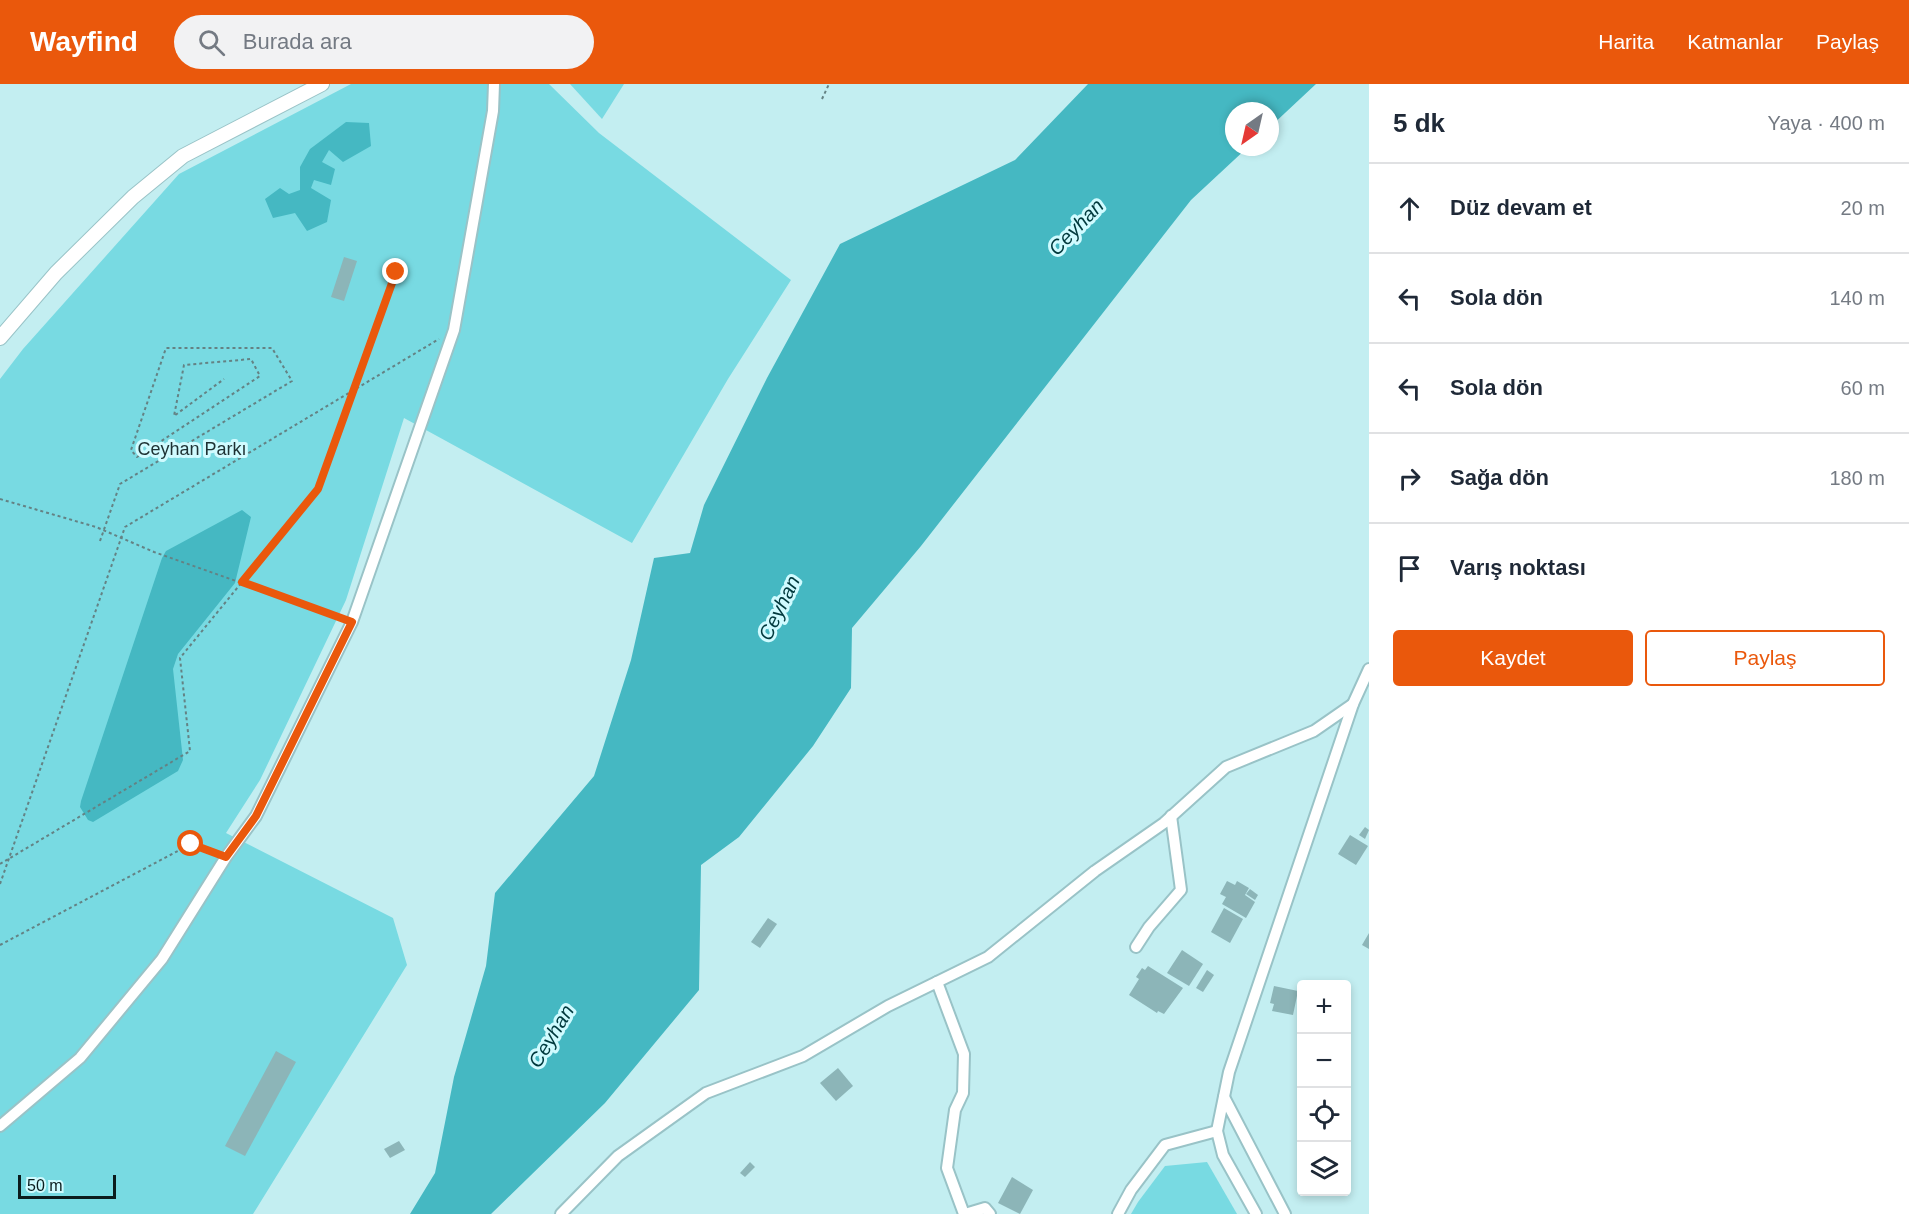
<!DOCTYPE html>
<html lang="tr">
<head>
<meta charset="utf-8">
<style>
	body { margin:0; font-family:Helvetica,sans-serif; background:#f2f2f3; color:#1f2937 }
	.controls { position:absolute; right:18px; bottom:18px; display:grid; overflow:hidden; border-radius:6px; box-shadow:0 3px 9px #0003 }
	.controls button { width:54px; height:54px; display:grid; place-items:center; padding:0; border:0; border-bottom:2px solid #e0e1e3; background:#fff; color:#1f2937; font:30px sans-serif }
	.compass { position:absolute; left:1225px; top:18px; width:54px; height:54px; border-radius:50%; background:#fff; box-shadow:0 3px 9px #0003; rotate:214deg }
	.scale { position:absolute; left:18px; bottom:15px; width:98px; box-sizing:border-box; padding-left:6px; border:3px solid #0b1c1d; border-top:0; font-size:16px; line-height:21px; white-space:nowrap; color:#0b1c1d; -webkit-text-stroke:4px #d0fbff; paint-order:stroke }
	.stop { position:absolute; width:18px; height:18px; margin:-14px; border:4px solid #ea580c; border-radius:50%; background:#fff }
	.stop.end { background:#ea580c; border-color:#fff; box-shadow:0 2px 6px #0008 }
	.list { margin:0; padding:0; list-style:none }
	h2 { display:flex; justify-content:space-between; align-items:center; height:78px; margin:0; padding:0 24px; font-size:26px }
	h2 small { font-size:20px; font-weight:400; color:#747a83 }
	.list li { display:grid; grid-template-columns:39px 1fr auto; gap:18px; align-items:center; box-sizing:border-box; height:90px; padding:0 24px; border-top:2px solid #e0e1e3 }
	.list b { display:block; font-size:22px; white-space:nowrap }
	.list em { font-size:20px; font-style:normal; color:#747a83 }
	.actions { display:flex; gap:12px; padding:18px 24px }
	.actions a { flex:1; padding:14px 0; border:2px solid #ea580c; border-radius:6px; text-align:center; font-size:21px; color:#ea580c }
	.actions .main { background:#ea580c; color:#fff }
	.icon { flex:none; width:33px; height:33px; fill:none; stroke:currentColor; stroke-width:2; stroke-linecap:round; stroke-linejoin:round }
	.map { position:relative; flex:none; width:1369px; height:1130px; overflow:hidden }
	header { display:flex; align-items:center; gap:36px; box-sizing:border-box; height:84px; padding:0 30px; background:#ea580c; color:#fff }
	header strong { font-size:28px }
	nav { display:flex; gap:33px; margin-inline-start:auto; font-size:21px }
	.search { width:420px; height:54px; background:#f2f2f3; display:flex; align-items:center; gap:15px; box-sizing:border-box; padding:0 21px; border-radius:33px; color:#747a83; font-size:22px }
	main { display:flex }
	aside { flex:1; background:#fff }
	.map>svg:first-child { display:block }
</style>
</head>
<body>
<header>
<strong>Wayfind</strong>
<div class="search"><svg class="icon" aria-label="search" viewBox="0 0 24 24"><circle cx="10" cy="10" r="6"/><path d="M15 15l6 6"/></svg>Burada ara</div>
<nav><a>Harita</a><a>Katmanlar</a><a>Paylaş</a></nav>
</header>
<main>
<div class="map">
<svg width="1369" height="1130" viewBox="0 0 1369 1130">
	<rect width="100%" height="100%" fill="#c3eef1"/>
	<g fill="#78dae2">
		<polygon points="351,0 549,0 599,49 791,196 728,295 632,459 404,334 346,516 260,696 226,749 393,834 407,881 253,1130 0,1130 0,295 23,265 179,90"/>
		<polygon points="570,0 624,0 602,35"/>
		<polygon points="1207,1078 1237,1130 1131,1130 1138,1118 1165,1082"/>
	</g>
	<g fill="#45b8c2">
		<polygon points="1088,0 1316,0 1270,43 1270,27 1234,27 1234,63 1248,63 1191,116 921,462 852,544 851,604 813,662 739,753 701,781 699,906 605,1019 491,1130 410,1130 435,1089 454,993 486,882 495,809 594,692 631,576 654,474 690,469 704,421 767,294 840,160 1015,76"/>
		<polygon points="346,38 369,39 371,62 343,78 329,66 322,78 335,85 331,101 314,96 311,104 331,116 327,138 307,147 295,129 273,134 265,115 280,104 289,110 300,106 300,83 310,65"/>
		<polygon points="242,426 251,433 235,499 178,570 173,585 183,676 178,687 93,738 88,736 80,723 81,717 162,474 166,467"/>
	</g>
	<g fill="#8cb5b8">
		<polygon points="344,173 357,177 344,217 331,213"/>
		<polygon points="1365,743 1369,746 1365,755 1359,751"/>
		<polygon points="1350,751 1368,762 1356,781 1338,770"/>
		<polygon points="1227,797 1235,801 1237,797 1249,804 1245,811 1255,818 1246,834 1222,820 1226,813 1220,810"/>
		<polygon points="1250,805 1258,811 1255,816 1246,810"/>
		<polygon points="1224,824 1243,835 1230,859 1211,848"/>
		<polygon points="768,834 777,840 760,864 751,858"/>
		<polygon points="1369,849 1369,865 1362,861"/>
		<polygon points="1182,866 1203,880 1189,902 1167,889"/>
		<polygon points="1148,882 1183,904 1164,930 1158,927 1157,929 1129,911 1139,895 1136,893 1142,884 1145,886"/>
		<polygon points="1207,886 1214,891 1203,908 1196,904"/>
		<polygon points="1274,902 1298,907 1293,931 1272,927 1274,920 1270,919"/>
		<polygon points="276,967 296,978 245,1072 225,1062"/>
		<polygon points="838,984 853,1002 836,1017 820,999"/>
		<polygon points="399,1057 405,1066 390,1074 384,1065"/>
		<polygon points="750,1078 755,1083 745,1093 740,1089"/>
		<polygon points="1012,1093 1033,1106 1020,1130 998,1119"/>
	</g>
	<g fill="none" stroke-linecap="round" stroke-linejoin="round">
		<defs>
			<g id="minor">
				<polyline points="1136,863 1149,843 1181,806 1171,732"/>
				<polyline points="937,898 964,970 963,1009 955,1026 947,1084 964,1130"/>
				<polyline points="1224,1013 1285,1130"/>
				<polyline points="0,1042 80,974 162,875 226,773 256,732 352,538 454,246 493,27 494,0"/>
				<polyline points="561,1130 618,1072 706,1009 803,972 888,922 988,873 1095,787 1164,739 1226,683 1314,647 1353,620"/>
				<polyline points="965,1130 985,1124 990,1130"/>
				<polyline points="1118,1130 1131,1106 1165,1061 1217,1047"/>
				<polyline points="1256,1130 1223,1071 1217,1047 1229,988 1353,620 1369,585"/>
			</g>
			<polyline id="tertiary" points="0,254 56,189 133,113 183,72 322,0"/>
		</defs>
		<use href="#minor" stroke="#99c3c7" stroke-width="14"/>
		<use href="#tertiary" stroke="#99c3c7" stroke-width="16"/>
		<g stroke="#648284" stroke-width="2" stroke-dasharray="3 3" stroke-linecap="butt">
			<polyline points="822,15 829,0"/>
			<polyline points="0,415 96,443 154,468 341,534"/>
			<polyline points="100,457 120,400 292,297 272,264 166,264 131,366 137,373 260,292 251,275 184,281 174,332 224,295"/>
			<polyline points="0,780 190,667 180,574 318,405 396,188"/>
			<polyline points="0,800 125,443 439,255"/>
			<polyline points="0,861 191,760 214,768"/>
		</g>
		<use href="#minor" stroke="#fff" stroke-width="10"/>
		<use href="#tertiary" stroke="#fff" stroke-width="14"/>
	</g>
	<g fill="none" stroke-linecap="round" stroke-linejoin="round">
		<polyline stroke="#ea580c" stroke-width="8" points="191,760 226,773 256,732 352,538 242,498 318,405 396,188"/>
	</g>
	<g text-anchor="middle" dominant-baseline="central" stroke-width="6" stroke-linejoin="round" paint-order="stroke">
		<g font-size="18" fill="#1d3133" stroke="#d0fbff">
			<text x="192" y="365">Ceyhan Parkı</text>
		</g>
		<g font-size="20" font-style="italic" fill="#01393d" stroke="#d0fbff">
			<text transform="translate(1076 143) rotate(-46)">Ceyhan</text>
			<text transform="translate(779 524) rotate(-64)">Ceyhan</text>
			<text transform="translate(551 952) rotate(-59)">Ceyhan</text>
		</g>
	</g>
</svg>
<div class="controls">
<button>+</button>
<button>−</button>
<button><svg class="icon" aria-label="locate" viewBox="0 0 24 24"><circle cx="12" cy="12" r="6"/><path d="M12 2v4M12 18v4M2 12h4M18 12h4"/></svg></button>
<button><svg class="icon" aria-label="layers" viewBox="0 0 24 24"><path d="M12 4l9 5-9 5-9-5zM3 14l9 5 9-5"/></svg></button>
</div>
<svg class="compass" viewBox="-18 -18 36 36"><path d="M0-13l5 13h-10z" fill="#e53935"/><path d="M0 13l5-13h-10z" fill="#747a83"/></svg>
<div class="scale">50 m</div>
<div class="stop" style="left:191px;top:760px"></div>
<div class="stop end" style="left:396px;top:188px"></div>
</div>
<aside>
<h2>5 dk<small>Yaya · 400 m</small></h2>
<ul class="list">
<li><svg class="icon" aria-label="ahead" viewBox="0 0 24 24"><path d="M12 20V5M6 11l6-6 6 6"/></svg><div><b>Düz devam et</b></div><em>20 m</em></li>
<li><svg class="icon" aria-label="left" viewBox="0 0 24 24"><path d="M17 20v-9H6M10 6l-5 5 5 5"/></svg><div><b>Sola dön</b></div><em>140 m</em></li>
<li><svg class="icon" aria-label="left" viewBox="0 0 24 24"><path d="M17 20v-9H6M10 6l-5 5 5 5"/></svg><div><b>Sola dön</b></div><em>60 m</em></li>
<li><svg class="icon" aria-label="right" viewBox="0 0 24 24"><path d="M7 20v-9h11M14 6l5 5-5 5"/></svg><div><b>Sağa dön</b></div><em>180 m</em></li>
<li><svg class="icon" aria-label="arrive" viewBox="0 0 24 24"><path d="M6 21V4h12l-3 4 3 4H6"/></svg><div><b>Varış noktası</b></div></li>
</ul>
<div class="actions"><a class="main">Kaydet</a><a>Paylaş</a></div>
</aside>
</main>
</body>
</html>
